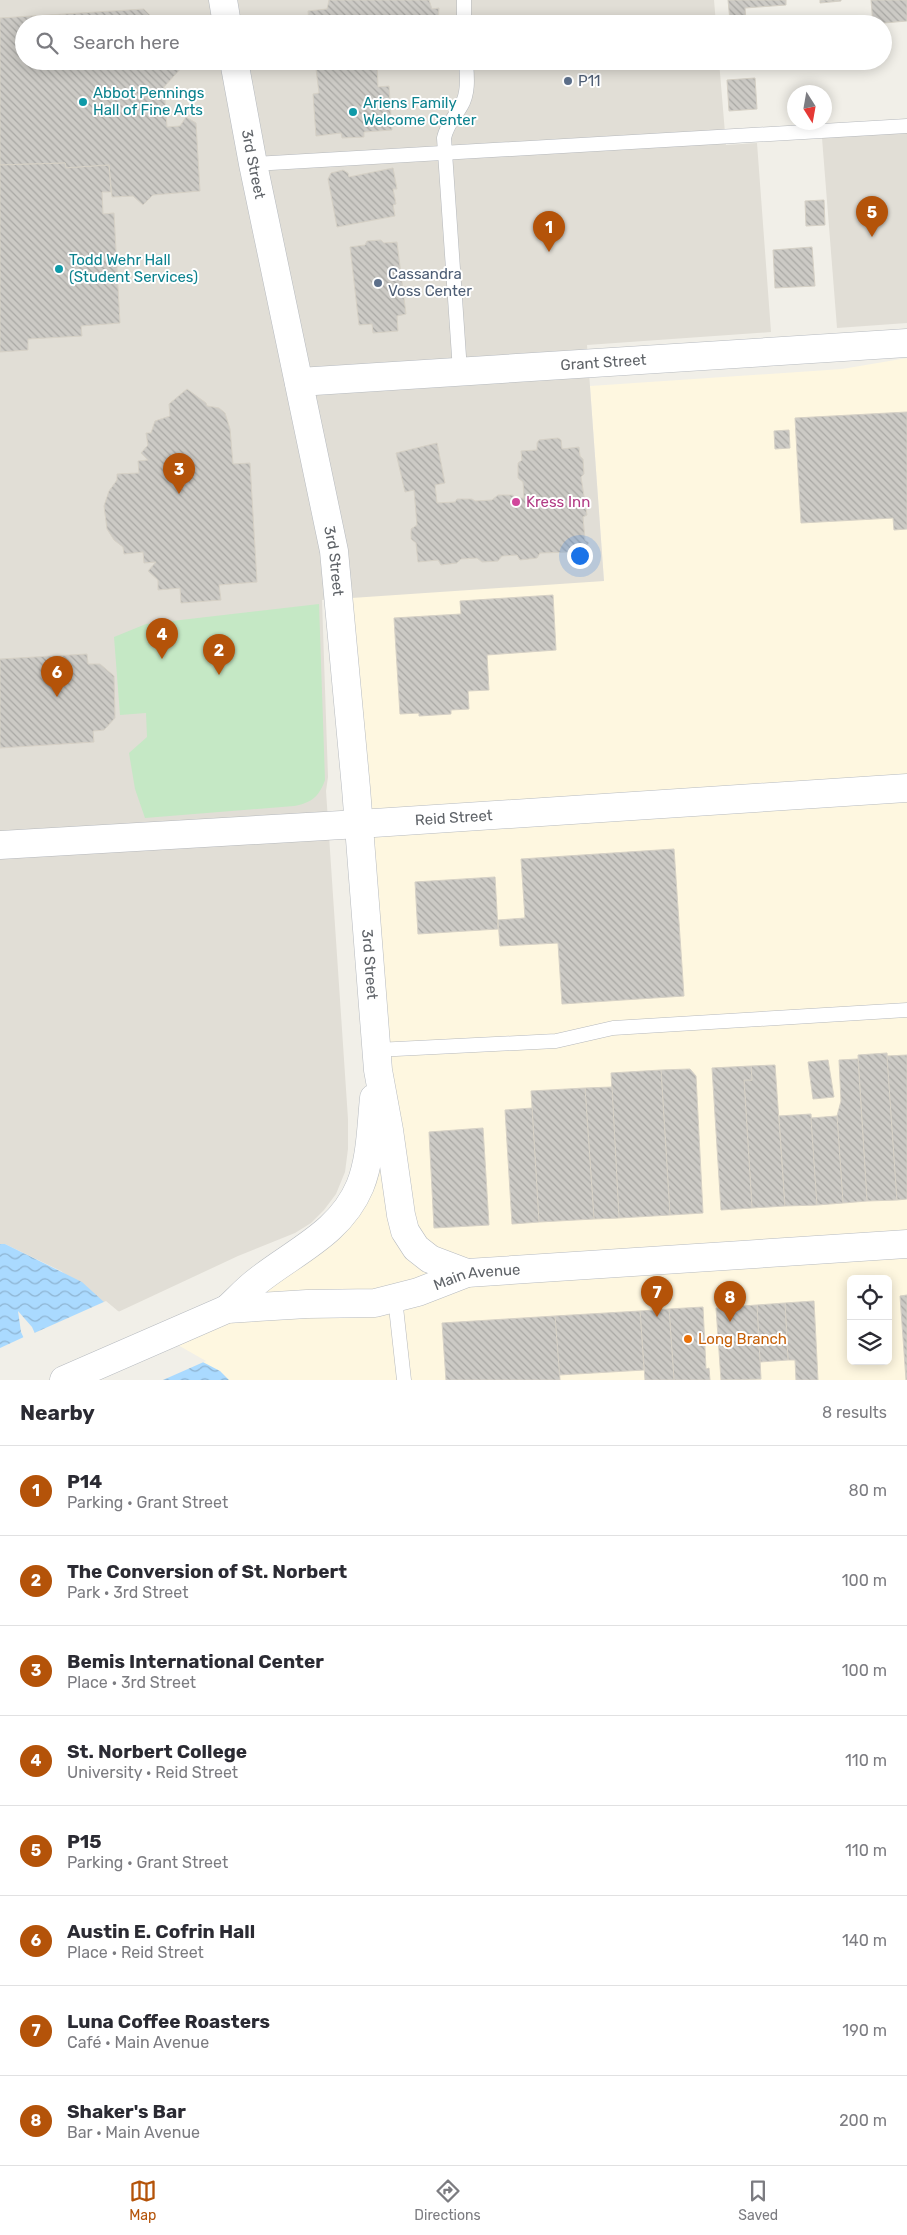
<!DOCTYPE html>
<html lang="en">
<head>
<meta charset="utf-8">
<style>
	body { margin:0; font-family:Rubik,sans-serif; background:#f7f7f7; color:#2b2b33 }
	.controls { position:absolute; right:15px; bottom:15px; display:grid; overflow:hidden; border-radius:8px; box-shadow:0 2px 12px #0003 }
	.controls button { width:45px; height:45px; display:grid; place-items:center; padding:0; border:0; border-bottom:1px solid #e1e1e2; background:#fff; color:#2b2b33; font:25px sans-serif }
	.compass { position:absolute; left:787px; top:85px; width:45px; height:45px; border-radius:50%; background:#fff; box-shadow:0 2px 12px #0003; rotate:169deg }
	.you { position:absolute; left:579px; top:555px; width:18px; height:18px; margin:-12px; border:4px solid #fff; border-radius:50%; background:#1a73e8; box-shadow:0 0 0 8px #1a73e833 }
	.badge { display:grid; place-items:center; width:32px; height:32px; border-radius:50%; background:#b45309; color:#fff; font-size:16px; font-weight:700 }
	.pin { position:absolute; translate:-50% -41px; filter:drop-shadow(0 1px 2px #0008) }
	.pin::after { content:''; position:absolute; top:26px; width:18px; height:15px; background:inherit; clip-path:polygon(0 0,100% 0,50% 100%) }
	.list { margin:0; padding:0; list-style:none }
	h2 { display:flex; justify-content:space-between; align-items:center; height:65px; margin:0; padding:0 20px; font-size:21px }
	h2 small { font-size:16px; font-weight:400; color:#7c7c81 }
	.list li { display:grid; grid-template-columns:32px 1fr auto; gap:15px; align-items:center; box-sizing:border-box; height:90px; padding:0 20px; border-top:1px solid #e1e1e2 }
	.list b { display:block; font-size:19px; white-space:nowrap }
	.list p { margin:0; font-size:16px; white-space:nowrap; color:#7c7c81 }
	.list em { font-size:16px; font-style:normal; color:#7c7c81 }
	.icon { flex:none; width:28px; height:28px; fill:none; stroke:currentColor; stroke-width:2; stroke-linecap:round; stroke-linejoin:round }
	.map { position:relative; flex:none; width:907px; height:1380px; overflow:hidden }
	.search { position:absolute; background:#fff; box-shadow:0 2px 12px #0003; left:15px; right:15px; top:15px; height:55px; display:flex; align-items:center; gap:12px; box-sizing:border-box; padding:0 18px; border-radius:28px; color:#7c7c81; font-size:19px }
	.sheet { height:785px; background:#fff }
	nav { display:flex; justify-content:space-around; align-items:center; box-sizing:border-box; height:70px; border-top:1px solid #e1e1e2; background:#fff; font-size:14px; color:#7c7c81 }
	nav a { display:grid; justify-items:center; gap:2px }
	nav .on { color:#b45309 }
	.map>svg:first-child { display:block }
</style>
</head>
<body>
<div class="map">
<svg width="907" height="1380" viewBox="0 0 907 1380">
	<defs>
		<pattern id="water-waves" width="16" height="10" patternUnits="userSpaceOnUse" patternTransform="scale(1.25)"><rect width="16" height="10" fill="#aadaff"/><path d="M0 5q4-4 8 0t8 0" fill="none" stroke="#8eb4d2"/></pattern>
		<pattern id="building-back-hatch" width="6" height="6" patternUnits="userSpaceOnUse" patternTransform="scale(1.25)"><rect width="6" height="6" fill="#cccac5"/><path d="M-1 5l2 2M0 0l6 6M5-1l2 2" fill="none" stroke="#a9a8a4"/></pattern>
	</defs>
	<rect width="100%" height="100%" fill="#f1efe8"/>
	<path fill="#fef7e0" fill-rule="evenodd" d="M907,358V1380H229L220,1371L142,1346L212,1315L350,1208L378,1070L337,586L604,581L590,386L842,369ZM851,1279H888V1361H851Z"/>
	<g fill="#e1ded6">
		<polygon points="0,0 714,0 716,24 24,24 24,61 719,61 726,145 757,143 771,332 587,345 604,581 322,600 328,777 326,791 348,1119 348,1149 345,1172 336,1194 324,1210 311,1223 295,1233 238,1256 116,1313 61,1271 5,1244 0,1244"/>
		<polygon points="907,132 907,323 837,328 822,138"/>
	</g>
	<path fill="#c5e8c5" d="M319,604L325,780C319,797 311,803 294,806L145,818L135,789L129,753L147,737L146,713L120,715L114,637L146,624Z"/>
	<polygon fill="url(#water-waves)" points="0,1244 5,1244 82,1282 116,1313 174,1347 220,1371 229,1380 56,1380 32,1327 18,1311 21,1332 43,1380 0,1380"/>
	<g fill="#f1efe8">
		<polygon points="106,1301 118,1311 206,1361 163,1380 54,1380 32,1334"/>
		<polygon points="26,1336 45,1380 0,1380 0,1348"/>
	</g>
	<g fill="url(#building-back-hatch)" stroke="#d6d1c6">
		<polygon points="329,0 429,0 432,9 439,8 438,22 309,24 308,11 327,9"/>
		<polygon points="728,0 786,0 786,5 745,8 746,20 730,21"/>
		<polygon points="820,0 841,0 841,1 820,3"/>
		<polygon points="871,0 907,0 907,21 873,24"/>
		<polygon points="144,9 159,24 24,24 24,61 178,61 183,66 164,87 167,127 180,126 186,117 196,123 200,191 153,195 143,205 133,196 112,197 109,165 66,168 65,163 0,165 0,18"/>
		<polygon points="315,61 377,61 378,87 389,86 392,130 364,132 364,137 342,138 341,133 316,136 313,94 319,93"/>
		<polygon points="755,78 757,109 729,111 727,80"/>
		<polygon points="65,163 66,168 109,165 111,192 102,192 103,214 114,213 120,323 81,326 82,336 28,339 28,350 0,352 0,165"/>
		<polygon points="393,168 397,189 393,189 396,204 393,205 395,216 337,227 328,179 331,173 343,170 348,173 349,177"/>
		<polygon points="824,200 825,225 806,226 805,201"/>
		<polygon points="381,240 384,243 397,242 406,314 397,316 398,331 373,333 372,324 359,325 350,247 365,245 367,241"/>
		<polygon points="812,247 815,286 775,288 773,250"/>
		<polygon points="187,389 206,403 207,406 219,408 225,413 230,429 233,464 250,463 257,582 219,585 221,600 181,603 180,588 158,590 158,580 148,571 156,562 144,563 143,552 124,554 123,547 114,540 107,529 104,506 109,491 117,480 117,474 139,473 138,461 148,460 141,453 148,445 146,433 151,433 155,421 170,416 169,404"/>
		<polygon points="907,412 907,529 894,530 893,518 801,523 795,418"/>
		<polygon points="789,430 790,448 775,449 774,431"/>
		<polygon points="558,438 561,440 562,449 579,447 580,456 583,459 584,474 581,477 587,515 583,517 585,540 589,543 578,556 573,552 540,553 537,558 520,560 517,555 502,556 498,561 482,562 477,558 461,559 457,563 441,565 438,560 418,562 416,543 411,539 411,529 417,525 414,490 405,492 396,453 437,443 445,483 435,485 437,503 455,502 457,499 472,499 475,501 492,500 498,495 513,495 515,498 524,498 523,482 518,478 518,463 522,460 521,451 537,450 537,443 539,440"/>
		<polygon points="553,595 556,650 487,655 489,690 468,691 469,709 451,710 451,714 419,716 419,713 400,714 394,618 461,614 460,601"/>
		<polygon points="87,654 88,664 100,664 114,676 115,718 104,730 93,731 94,742 0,748 0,659"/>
		<polygon points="674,849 684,996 562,1004 558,943 500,946 498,920 525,918 521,859"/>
		<polygon points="495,877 498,929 418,934 415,882"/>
		<polygon points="887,1053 897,1200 867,1201 858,1055"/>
		<polygon points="907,1055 907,1199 897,1200 887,1056"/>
		<polygon points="858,1059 867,1201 843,1203 837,1116 841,1101 839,1060"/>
		<polygon points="828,1060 834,1097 813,1099 808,1062"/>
		<polygon points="775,1065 785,1206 752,1208 744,1080 752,1080 751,1066"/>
		<polygon points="751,1066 752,1080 744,1080 752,1208 721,1210 712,1068"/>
		<polygon points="690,1069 696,1076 703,1213 670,1215 661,1070"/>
		<polygon points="661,1070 670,1215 619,1218 611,1073"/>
		<polygon points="612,1087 619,1218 594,1219 585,1088"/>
		<polygon points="585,1088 594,1219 539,1222 531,1091"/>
		<polygon points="532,1108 539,1222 512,1224 505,1110"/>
		<polygon points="811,1114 817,1205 785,1206 779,1116"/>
		<polygon points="837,1116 843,1203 817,1205 811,1118"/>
		<polygon points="483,1128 489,1225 434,1228 429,1132"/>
		<polygon points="907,1295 907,1380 906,1380 900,1296"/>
		<polygon points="814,1301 818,1380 796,1380 795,1360 788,1360 785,1303"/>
		<polygon points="785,1303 788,1360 760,1362 757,1305"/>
		<polygon points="757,1305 761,1379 721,1380 716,1308"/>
		<polygon points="703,1307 706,1369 709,1368 710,1380 674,1380 669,1309"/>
		<polygon points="669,1309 674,1380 645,1380 640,1311"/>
		<polygon points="640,1311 644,1370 559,1375 555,1316"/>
		<polygon points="555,1316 560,1380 446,1380 442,1323"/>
	</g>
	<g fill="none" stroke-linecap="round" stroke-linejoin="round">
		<defs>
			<g id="lane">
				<polyline points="464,0 464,24"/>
				<polyline points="253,164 907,126"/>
				<path d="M460,371L444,138C447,124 455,117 461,106C469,93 467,76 466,61"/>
				<polyline points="376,1050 556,1041 613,1028 907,1010"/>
				<polyline points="395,1298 404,1380"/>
			</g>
			<polyline id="street" points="0,845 359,824"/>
			<g id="secondary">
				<polyline points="223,0 227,24"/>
				<path id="s1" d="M234,61L253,164L334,551L356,788L378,1070L389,1130L401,1215L405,1231L416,1248L430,1259L467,1273"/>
				<path id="s2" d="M299,382L907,343"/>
				<path id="s3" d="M359,824L907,788"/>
				<path d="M227,1309C236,1301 245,1291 255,1283C293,1252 340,1234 360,1186C371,1159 371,1126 374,1098"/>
				<path id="s4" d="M64,1380L227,1309L307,1304L375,1303L418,1292L467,1273L907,1244"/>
			</g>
		</defs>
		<use href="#lane" stroke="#b5b8bc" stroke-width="15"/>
		<use href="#street" stroke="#b5b8bc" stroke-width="29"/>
		<use href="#secondary" stroke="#b6babf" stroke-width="29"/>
		<use href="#lane" stroke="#fff" stroke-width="14"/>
		<use href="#street" stroke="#fff" stroke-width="28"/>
		<use href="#secondary" stroke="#fff" stroke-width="28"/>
	</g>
	<g fill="#5c6f8a" stroke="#fff" stroke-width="2">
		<circle cx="568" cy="81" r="5"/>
		<circle cx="378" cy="283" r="5"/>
	</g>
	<g fill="#0f9aa8" stroke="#fff" stroke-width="2">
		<circle cx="83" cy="102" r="5"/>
		<circle cx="353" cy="112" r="5"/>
		<circle cx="59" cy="269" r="5"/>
	</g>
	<circle fill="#d1479c" stroke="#fff" stroke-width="2" cx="516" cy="502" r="5"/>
	<circle fill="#e8710a" stroke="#fff" stroke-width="2" cx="688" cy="1339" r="5"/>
	<g text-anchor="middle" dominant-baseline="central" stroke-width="4" stroke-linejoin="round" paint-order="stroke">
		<g font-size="15" fill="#4e5e75" stroke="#fff" text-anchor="start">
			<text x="578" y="81">P11</text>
			<text x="388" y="274">Cassandra<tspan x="388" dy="17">Voss Center</tspan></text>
		</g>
		<g font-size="15" fill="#0d838f" stroke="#fff" text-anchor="start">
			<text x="93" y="93">Abbot Pennings<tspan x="93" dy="17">Hall of Fine Arts</tspan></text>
			<text x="363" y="103">Ariens Family<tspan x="363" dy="17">Welcome Center</tspan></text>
			<text x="69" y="260">Todd Wehr Hall<tspan x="69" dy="17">(Student Services)</tspan></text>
		</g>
		<g font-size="15" fill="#5f6368" stroke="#fff">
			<text stroke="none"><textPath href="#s1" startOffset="105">3rd Street</textPath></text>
			<text stroke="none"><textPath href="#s2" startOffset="305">Grant Street</textPath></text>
			<text stroke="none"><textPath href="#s1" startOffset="510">3rd Street</textPath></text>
			<text stroke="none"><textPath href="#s3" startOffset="95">Reid Street</textPath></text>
			<text stroke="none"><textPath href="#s1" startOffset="915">3rd Street</textPath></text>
			<text stroke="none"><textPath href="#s4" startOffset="432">Main Avenue</textPath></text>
		</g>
		<g font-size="15" fill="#b23c85" stroke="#fff" text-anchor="start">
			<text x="526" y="502">Kress Inn</text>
		</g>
		<g font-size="15" fill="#c56008" stroke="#fff" text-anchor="start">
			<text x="698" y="1339">Long Branch</text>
		</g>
	</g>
</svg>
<div class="controls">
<button><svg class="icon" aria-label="locate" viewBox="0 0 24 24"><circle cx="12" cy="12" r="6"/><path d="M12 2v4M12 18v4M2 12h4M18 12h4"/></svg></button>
<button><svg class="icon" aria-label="layers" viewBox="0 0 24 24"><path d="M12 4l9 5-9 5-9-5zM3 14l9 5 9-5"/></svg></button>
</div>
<svg class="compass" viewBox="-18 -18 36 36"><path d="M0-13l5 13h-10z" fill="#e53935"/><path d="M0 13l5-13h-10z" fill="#7c7c81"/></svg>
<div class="you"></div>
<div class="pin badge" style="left:549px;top:252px">1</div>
<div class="pin badge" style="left:219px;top:675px">2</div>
<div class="pin badge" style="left:179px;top:494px">3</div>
<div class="pin badge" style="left:162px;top:659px">4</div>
<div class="pin badge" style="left:872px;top:237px">5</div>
<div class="pin badge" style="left:57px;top:697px">6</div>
<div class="pin badge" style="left:657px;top:1317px">7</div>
<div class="pin badge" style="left:730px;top:1322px">8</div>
<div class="search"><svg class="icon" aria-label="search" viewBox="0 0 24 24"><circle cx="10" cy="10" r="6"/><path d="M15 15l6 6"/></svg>Search here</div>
</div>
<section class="sheet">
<h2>Nearby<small>8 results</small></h2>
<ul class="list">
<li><span class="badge">1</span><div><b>P14</b><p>Parking · Grant Street</p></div><em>80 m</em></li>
<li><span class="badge">2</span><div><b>The Conversion of St. Norbert</b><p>Park · 3rd Street</p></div><em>100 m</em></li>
<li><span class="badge">3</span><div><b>Bemis International Center</b><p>Place · 3rd Street</p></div><em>100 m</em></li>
<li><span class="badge">4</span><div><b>St. Norbert College</b><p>University · Reid Street</p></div><em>110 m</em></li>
<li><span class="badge">5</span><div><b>P15</b><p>Parking · Grant Street</p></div><em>110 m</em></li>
<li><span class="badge">6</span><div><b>Austin E. Cofrin Hall</b><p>Place · Reid Street</p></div><em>140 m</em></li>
<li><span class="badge">7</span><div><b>Luna Coffee Roasters</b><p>Café · Main Avenue</p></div><em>190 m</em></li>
<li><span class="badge">8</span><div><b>Shaker's Bar</b><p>Bar · Main Avenue</p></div><em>200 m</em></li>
</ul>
</section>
<nav>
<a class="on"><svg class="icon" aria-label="map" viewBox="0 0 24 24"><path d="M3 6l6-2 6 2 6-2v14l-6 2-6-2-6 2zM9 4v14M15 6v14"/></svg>Map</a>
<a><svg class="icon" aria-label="directions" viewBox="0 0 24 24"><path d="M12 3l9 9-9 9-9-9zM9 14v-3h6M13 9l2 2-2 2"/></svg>Directions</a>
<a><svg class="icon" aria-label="saved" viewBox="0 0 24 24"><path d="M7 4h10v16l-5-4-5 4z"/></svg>Saved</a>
</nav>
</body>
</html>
